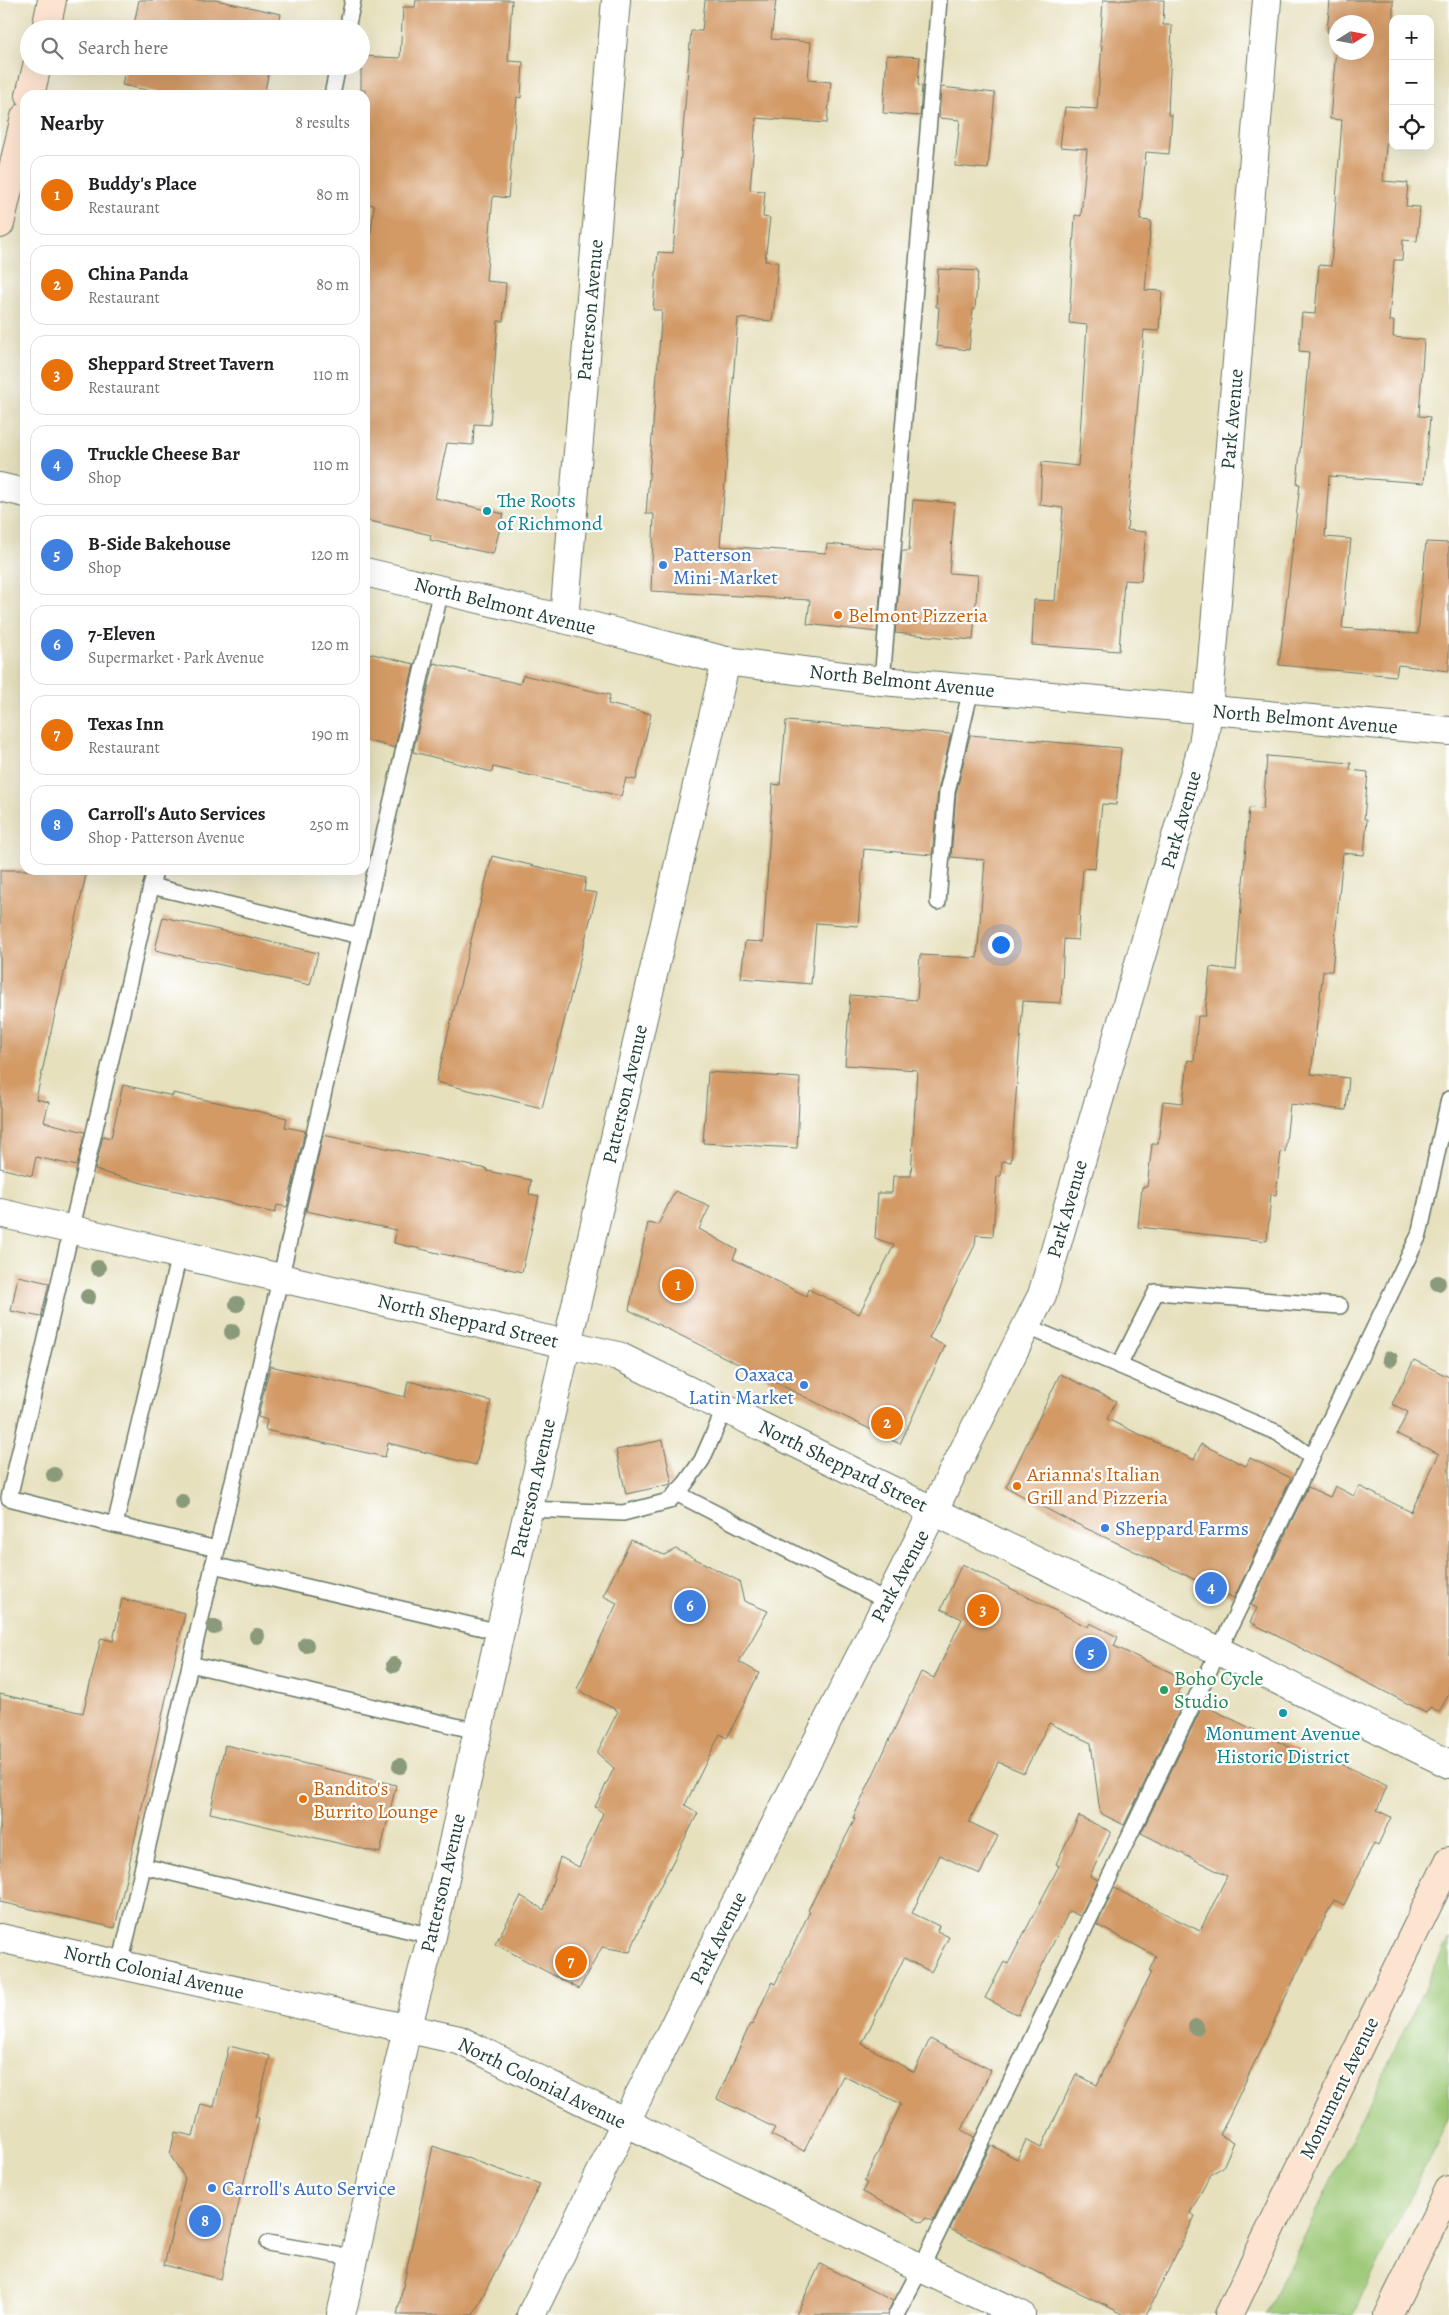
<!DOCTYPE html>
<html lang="en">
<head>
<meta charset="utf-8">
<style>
	body { margin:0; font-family:Alegreya,serif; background:#f6f6f6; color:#202124 }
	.controls { position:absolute; right:15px; top:15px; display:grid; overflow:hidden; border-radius:10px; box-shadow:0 5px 20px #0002 }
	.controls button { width:45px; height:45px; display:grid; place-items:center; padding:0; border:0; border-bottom:1px solid #e0e0e0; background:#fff; color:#202124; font:25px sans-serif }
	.compass { position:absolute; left:1329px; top:15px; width:45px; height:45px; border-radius:50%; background:#fff; box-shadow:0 5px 20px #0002; rotate:79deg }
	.you { position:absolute; left:1000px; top:944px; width:18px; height:18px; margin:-12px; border:4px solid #fff; border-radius:50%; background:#1a73e8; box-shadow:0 0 0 8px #1a73e833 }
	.badge { display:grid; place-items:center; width:32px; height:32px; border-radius:50%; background:#1f6fb2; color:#fff; font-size:16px; font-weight:700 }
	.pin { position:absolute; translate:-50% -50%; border:2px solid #fff; box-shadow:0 1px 5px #0006 }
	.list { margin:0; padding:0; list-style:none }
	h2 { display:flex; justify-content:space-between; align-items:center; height:65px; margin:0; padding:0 20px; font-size:21px }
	h2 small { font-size:16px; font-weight:400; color:#757577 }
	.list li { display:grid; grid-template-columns:32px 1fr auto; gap:15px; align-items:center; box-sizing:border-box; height:80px; margin:0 10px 10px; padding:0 10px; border:1px solid #e0e0e0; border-radius:15px }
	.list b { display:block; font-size:19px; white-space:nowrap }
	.list p { margin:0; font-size:16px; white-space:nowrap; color:#757577 }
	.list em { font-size:16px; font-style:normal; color:#757577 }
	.icon { flex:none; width:28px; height:28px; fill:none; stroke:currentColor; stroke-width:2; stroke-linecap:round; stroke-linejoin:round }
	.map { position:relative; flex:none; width:1449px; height:2315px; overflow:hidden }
	.search { position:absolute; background:#fff; box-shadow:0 5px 20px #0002; left:20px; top:20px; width:350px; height:55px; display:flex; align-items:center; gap:12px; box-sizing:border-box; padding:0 18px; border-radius:28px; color:#757577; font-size:19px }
	.panel { position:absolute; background:#fff; box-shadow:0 5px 20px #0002; left:20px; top:90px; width:350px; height:785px; border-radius:15px }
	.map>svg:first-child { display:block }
</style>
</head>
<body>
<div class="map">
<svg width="1449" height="2315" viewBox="0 0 1449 2315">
	<rect width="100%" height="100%" fill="#fff"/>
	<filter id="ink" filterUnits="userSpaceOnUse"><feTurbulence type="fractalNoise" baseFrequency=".02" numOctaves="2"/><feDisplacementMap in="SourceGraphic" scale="10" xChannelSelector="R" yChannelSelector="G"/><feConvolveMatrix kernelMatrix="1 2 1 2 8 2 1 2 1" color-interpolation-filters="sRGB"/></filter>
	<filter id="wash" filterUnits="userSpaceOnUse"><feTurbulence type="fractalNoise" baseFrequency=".0096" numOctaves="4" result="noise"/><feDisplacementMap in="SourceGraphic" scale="20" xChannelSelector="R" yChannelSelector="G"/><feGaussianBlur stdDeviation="1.12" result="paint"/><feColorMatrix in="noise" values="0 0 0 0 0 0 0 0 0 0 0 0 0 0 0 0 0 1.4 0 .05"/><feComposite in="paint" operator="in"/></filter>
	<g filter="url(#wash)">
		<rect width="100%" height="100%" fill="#e6e0bd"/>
		<polygon fill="#9bc774" stroke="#5d8254" points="1449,1938 1449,2117 1353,2315 1266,2315"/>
		<g id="blocks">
			<g fill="#d39a66">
				<polygon points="139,0 216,0 281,14 278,29 133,29"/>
				<polygon points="416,0 512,0 508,61 523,62 521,98 517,97 508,198 493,196 486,281 506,283 503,321 498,321 490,425 474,424 473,445 447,443 435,498 504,514 493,554 430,540 431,535 365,520 365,269 367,270 374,205 365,204 365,90 361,90 361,56 400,58 403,7 415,7"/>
				<polygon points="705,0 776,0 771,39 811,42 808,80 831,82 827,123 756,118 750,190 765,191 763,217 770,218 765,261 778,262 774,307 772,321 738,318 720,546 826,553 827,544 884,549 877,632 807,624 810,600 651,591 654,514 646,514 662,310 653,310 658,252 673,253 691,31 702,31"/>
				<polygon points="1103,0 1164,0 1163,25 1172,25 1168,115 1172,115 1169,154 1146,152 1140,220 1151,221 1145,290 1162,291 1159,331 1144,330 1127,530 1146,532 1141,581 1124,580 1119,651 1032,645 1034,600 1055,601 1063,508 1040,505 1042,462 1078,466 1087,325 1069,323 1075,215 1081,216 1087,149 1060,147 1065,107 1097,109 1102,45 1100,45"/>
				<polygon points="1330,0 1393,0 1393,66 1383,181 1408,183 1406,206 1420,207 1417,241 1403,240 1402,260 1394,260 1389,321 1394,321 1393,337 1424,340 1419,416 1430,417 1424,483 1329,476 1325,537 1351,539 1342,628 1418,634 1426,542 1449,543 1449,671 1398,665 1396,676 1279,665 1300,484 1297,484 1309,352 1299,351 1302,313 1315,314 1319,265 1331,266 1342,120 1330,119 1336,49 1336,52 1366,52 1366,22 1336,22 1336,32 1327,32"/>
				<polygon points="887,55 920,57 918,85 922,86 920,116 883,113"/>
				<polygon points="126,66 270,66 264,95 171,95 122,85"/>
				<polygon points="941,87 995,93 988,169 955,166 960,120 939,118"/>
				<polygon points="938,269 978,271 975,309 973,309 969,350 936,346 939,307 936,307"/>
				<polygon points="913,500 955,503 949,573 978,575 973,640 895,633 902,551 909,551"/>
				<polygon points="365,652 414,664 395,748 365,740"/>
				<polygon points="434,663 520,684 523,675 610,695 608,704 651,714 636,780 626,778 621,796 493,767 492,772 413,752"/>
				<polygon points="786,721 951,734 938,791 932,855 864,849 858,926 816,923 811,984 741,978 745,941 763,942 773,784 780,785"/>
				<polygon points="970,735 1121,748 1116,805 1102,804 1095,869 1083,868 1078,940 1064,939 1061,1003 1023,1001 1011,1162 1002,1161 1001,1176 997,1176 993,1236 976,1235 975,1245 929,1338 945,1346 900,1444 629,1310 648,1223 658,1225 675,1191 710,1206 699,1229 737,1250 733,1259 806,1296 808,1289 859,1314 894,1245 875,1238 878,1193 892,1193 893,1176 911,1176 917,1070 845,1065 850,995 917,1000 920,955 977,958 985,860 951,857 956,793"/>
				<polygon points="1267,756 1351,763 1350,770 1368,772 1364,819 1367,819 1364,855 1343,853 1332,971 1323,971 1311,1074 1349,1078 1346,1110 1290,1104 1285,1152 1281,1151 1276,1195 1271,1194 1267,1241 1138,1227 1142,1187 1147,1187 1152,1144 1158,1144 1163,1101 1183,1103 1188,1060 1194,1061 1198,1016 1205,1016 1210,967 1236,970 1249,808 1263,809"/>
				<polygon points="492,856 586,878 584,891 597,893 542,1108 436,1082"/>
				<polygon points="0,870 87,870 36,1099 49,1102 44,1122 85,1132 77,1166 36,1157 32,1176 0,1168"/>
				<polygon points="163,917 318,953 310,985 155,950"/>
				<polygon points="708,1072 800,1078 797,1148 703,1143"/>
				<polygon points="123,1085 173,1096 173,1093 221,1103 287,1118 285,1127 305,1131 287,1207 277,1205 275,1213 146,1184 95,1170 103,1136 111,1138"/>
				<polygon points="323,1135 487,1169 487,1171 531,1180 529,1194 539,1196 522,1272 394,1243 396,1230 306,1211"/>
				<polygon points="18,1276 49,1283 41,1317 11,1311"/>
				<polygon points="1414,1360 1449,1377 1449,1694 1439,1712 1430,1707 1426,1713 1250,1622 1257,1608 1251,1605 1308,1487 1330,1497 1335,1486 1354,1496 1359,1486 1411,1512 1439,1454 1397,1434 1408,1412 1392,1404"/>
				<polygon points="270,1366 405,1397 408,1381 491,1401 476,1465 388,1443 385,1457 265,1430 267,1420 258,1417"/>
				<polygon points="1060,1374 1116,1401 1107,1419 1194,1460 1201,1444 1246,1466 1250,1458 1291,1478 1234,1598 1060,1516 1006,1487"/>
				<polygon points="663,1440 672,1484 626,1494 616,1450"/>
				<polygon points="631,1540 664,1555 676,1549 739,1581 744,1601 768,1611 739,1662 759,1673 727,1738 720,1734 685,1805 698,1813 649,1908 630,1952 602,1947 579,1989 495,1944 521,1896 544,1910 560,1857 579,1867 603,1813 595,1807 614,1768 597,1753 618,1711 577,1689 617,1603 603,1596"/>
				<polygon points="962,1564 1088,1627 1090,1623 1118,1637 1114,1646 1185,1679 1178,1693 1186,1697 1124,1825 1100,1813 1091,1743 1049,1723 1024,1773 998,1762 969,1822 998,1836 980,1874 940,1855 912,1913 939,1926 937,1931 949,1937 931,1972 904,1958 862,2044 914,2072 930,2039 991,2070 962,2130 974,2137 933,2221 926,2218 922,2222 862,2192 867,2183 864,2182 901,2104 843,2076 804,2151 771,2135 775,2128 717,2099 750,2024 752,2025 772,1982 775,1984 810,1911 808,1910 855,1819 853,1818 921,1672 934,1678 962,1619 941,1609"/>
				<polygon points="122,1599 185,1613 115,1928 0,1902 0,1694 83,1713 101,1638 113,1641"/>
				<polygon points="1203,1705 1322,1763 1325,1756 1387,1786 1377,1810 1391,1817 1378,1845 1374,1843 1344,1905 1334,1900 1298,1971 1220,2135 1234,2142 1223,2167 1211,2174 1190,2213 1195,2216 1146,2315 1125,2315 950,2229 991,2145 1017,2159 1026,2140 1041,2148 1076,2074 1097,2085 1151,1972 1149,1971 1156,1956 1097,1925 1114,1888 1200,1931 1227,1876 1141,1833"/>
				<polygon points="225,1745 396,1785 380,1853 210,1813"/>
				<polygon points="1079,1816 1111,1832 1090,1876 1098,1880 1080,1916 1069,1911 1018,2015 985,1998 1004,1962 1008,1964 1059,1866 1056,1864"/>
				<polygon points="229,2046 270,2056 255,2117 259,2118 221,2279 164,2265 185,2178 170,2155 175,2132 193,2136 201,2104 214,2107"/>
				<polygon points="433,2146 540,2184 473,2315 397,2315"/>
				<polygon points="820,2264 893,2301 887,2315 796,2315"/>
			</g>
		</g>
	</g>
	<g filter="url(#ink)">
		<use href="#blocks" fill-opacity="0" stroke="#657664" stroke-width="1"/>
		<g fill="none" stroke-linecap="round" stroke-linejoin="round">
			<defs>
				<g id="lane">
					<polyline points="347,29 353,0"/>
					<polyline points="332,95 338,66"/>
					<polyline points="882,681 939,0"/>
					<polyline points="151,886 360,936"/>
					<polyline points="938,902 947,792 971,689"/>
					<polyline points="179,1255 115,1525 217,1549"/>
					<polyline points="1026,1326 1278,1433 1311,1457"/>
					<polyline points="1119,1366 1156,1292 1340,1306"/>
					<polyline points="676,1493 887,1601"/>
					<polyline points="529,1509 623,1513 669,1501 685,1484 702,1460 725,1408"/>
					<polyline points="115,1525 9,1498 155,870"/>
					<polyline points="213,1565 500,1632"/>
					<polyline points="190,1664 477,1731"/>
					<polyline points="143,1866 432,1936"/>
					<polyline points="120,1965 441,590"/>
					<polyline points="268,2243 354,2258"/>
					<polyline points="896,2315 921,2268 1419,1235 1449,1099"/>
				</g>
				<g id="street">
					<polyline points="0,487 25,493"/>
					<polyline points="365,572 564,619 726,661 882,681 1449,731"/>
					<polyline points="564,619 616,0"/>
					<polyline points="0,1213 618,1356 1449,1764"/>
					<polyline points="0,1938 459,2040 921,2268 1021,2315"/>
					<polyline points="341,2315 407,2029 432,1936 500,1632 726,661"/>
					<polyline points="531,2315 625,2123 1042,1295 1203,744 1208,710 1267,0"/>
				</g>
				<g id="secondary">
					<polyline points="46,29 52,0"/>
					<polyline points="30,95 37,66"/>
					<polyline points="0,224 25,117"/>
					<polyline points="1229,2315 1449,1861"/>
					<polyline points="1388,2315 1449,2190"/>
				</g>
			</defs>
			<use href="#lane" stroke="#657664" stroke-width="18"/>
			<use href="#street" stroke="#657664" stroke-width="30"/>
			<use href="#secondary" stroke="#657664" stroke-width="30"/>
			<use href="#lane" stroke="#fff" stroke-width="15"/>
			<use href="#street" stroke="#fff" stroke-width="28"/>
			<use href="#secondary" stroke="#fde4d1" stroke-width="28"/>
		</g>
		<g fill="#8a9a7a">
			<circle cx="98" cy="1268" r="8"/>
			<circle cx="1438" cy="1283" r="8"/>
			<circle cx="88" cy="1297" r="8"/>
			<circle cx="237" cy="1304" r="8"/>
			<circle cx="232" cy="1332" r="8"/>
			<circle cx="1390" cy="1359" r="8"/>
			<circle cx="54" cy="1475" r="8"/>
			<circle cx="182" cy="1502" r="8"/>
			<circle cx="214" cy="1627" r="8"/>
			<circle cx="257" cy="1636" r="8"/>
			<circle cx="306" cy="1645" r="8"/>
			<circle cx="394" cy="1665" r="8"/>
			<circle cx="400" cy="1766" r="8"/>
			<circle cx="1196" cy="2027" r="8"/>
		</g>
	</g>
	<g fill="#0f9aa8" stroke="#fff" stroke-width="2">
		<circle cx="487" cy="511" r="5"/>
		<circle cx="1283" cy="1713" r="5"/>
	</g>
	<g fill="#3f7fe0" stroke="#fff" stroke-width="2">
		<circle cx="663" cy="565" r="5"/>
		<circle cx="804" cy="1385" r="5"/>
		<circle cx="1105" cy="1528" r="5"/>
		<circle cx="212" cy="2188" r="5"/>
	</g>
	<g fill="#e8710a" stroke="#fff" stroke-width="2">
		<circle cx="838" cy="615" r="5"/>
		<circle cx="1017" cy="1486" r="5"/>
		<circle cx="303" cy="1799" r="5"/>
	</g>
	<circle fill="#2e9e5b" stroke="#fff" stroke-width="2" cx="1164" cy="1690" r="5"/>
	<g text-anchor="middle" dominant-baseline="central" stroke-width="4.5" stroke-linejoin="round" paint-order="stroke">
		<g font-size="20" fill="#1f3d34" stroke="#fff">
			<text transform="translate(590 310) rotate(-85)">Patterson Avenue</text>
			<text transform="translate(1232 419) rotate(-85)">Park Avenue</text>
			<text transform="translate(505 606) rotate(14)">North Belmont Avenue</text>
			<text transform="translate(902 681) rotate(6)">North Belmont Avenue</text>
			<text transform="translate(1305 719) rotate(5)">North Belmont Avenue</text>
			<text transform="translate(1181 820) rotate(-74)">Park Avenue</text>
			<text transform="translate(625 1094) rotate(-77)">Patterson Avenue</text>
			<text transform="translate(1067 1209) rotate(-74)">Park Avenue</text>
			<text transform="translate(468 1321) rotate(13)">North Sheppard Street</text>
			<text transform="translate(843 1466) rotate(26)">North Sheppard Street</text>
			<text transform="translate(533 1488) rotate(-77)">Patterson Avenue</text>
			<text transform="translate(900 1576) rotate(-62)">Park Avenue</text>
			<text transform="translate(443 1883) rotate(-77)">Patterson Avenue</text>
			<text transform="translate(718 1938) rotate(-63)">Park Avenue</text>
			<text transform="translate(154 1972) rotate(13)">North Colonial Avenue</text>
			<text transform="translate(542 2083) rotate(26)">North Colonial Avenue</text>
			<text transform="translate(1339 2088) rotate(-64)">Monument Avenue</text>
		</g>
		<g font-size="20" fill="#0d838f" stroke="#fff" text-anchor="start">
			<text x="497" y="500">The Roots<tspan x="497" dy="23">of Richmond</tspan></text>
			<text x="1283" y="1733" text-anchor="middle">Monument Avenue<tspan x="1283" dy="23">Historic District</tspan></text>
		</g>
		<g font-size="20" fill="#366cbe" stroke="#fff" text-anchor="start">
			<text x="673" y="554">Patterson<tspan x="673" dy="23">Mini-Market</tspan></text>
			<text x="794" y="1374" text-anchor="end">Oaxaca<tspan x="794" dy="23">Latin Market</tspan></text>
			<text x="1115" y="1528">Sheppard Farms</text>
			<text x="222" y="2188">Carroll's Auto Service</text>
		</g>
		<g font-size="20" fill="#c56008" stroke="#fff" text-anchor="start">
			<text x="848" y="615">Belmont Pizzeria</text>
			<text x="1027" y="1474">Arianna's Italian<tspan x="1027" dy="23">Grill and Pizzeria</tspan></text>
			<text x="313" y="1788">Bandito's<tspan x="313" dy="23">Burrito Lounge</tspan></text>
		</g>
		<g font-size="20" fill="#27864d" stroke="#fff" text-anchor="start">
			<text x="1174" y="1678">Boho Cycle<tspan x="1174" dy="23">Studio</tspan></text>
		</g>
	</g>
</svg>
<div class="controls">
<button>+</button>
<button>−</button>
<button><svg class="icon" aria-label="locate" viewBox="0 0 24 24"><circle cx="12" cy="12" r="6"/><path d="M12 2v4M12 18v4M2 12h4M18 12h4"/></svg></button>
</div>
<svg class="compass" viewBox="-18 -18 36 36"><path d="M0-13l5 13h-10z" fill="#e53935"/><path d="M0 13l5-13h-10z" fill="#757577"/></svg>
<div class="you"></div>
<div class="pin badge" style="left:678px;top:1285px;background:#e8710a">1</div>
<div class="pin badge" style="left:887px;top:1423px;background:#e8710a">2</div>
<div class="pin badge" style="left:983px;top:1610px;background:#e8710a">3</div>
<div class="pin badge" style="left:1211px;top:1588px;background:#3f7fe0">4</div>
<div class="pin badge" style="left:1091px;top:1653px;background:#3f7fe0">5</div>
<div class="pin badge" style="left:690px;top:1606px;background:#3f7fe0">6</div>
<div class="pin badge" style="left:571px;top:1962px;background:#e8710a">7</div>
<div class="pin badge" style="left:205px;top:2221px;background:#3f7fe0">8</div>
<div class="search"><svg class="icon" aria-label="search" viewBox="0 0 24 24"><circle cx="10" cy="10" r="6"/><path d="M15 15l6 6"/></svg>Search here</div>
<section class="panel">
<h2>Nearby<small>8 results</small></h2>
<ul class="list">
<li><span class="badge" style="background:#e8710a">1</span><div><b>Buddy's Place</b><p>Restaurant</p></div><em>80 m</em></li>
<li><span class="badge" style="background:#e8710a">2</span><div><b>China Panda</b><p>Restaurant</p></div><em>80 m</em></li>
<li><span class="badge" style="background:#e8710a">3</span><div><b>Sheppard Street Tavern</b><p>Restaurant</p></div><em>110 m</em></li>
<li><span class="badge" style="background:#3f7fe0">4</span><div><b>Truckle Cheese Bar</b><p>Shop</p></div><em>110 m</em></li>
<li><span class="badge" style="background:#3f7fe0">5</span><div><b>B-Side Bakehouse</b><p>Shop</p></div><em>120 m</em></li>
<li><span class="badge" style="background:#3f7fe0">6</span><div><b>7-Eleven</b><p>Supermarket · Park Avenue</p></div><em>120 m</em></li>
<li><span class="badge" style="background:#e8710a">7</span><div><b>Texas Inn</b><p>Restaurant</p></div><em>190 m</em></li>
<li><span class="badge" style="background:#3f7fe0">8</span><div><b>Carroll's Auto Services</b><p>Shop · Patterson Avenue</p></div><em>250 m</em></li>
</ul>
</section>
</div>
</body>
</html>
